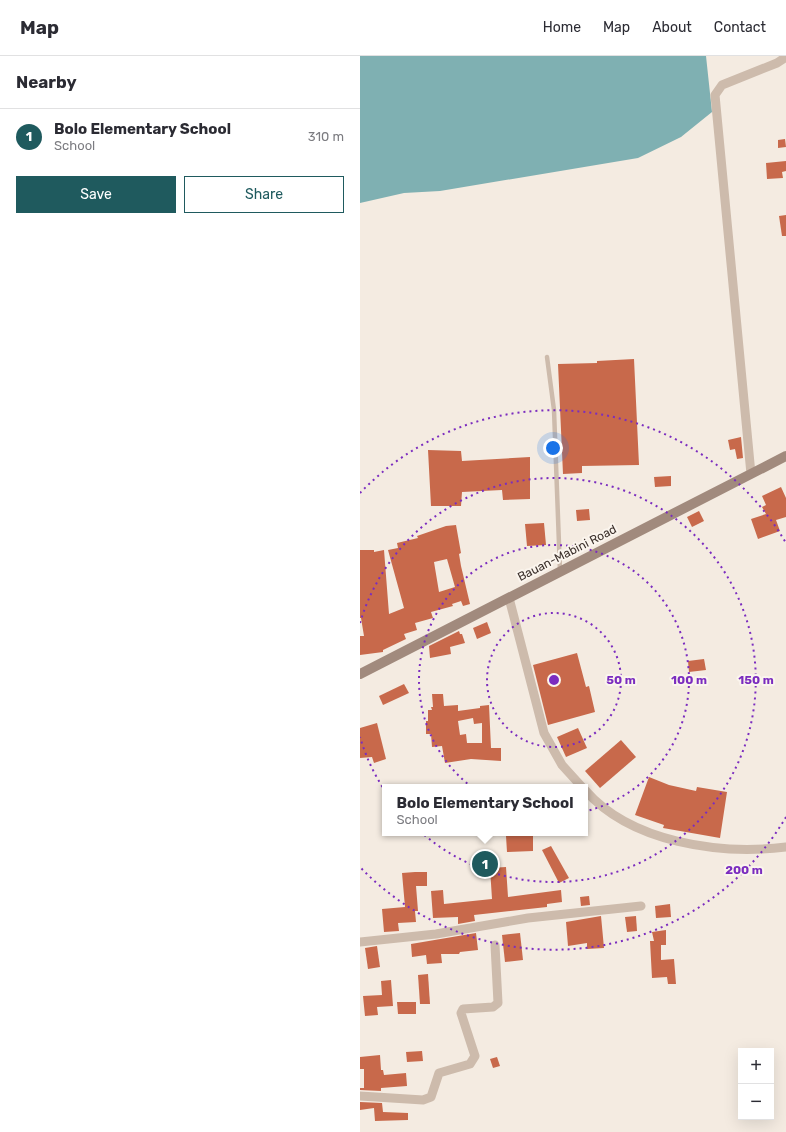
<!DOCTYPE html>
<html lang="en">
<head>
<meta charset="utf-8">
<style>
	body { margin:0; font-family:Rubik,sans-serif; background:#f2f2f3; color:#2b2b33 }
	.controls { position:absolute; right:12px; bottom:12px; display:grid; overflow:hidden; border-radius:0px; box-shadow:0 4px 16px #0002 }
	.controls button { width:36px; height:36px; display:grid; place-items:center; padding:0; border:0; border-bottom:1px solid #e1e1e2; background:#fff; color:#2b2b33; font:20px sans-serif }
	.you { position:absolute; left:193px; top:392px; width:14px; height:14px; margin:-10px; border:3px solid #fff; border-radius:50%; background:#1a73e8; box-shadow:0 0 0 6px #1a73e833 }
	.badge { display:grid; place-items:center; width:26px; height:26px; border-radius:50%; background:#1f5a5e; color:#fff; font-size:13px; font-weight:700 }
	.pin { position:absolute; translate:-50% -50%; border:2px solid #fff; box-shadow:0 1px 4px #0006 }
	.popup { position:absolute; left:22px; top:728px; width:206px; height:52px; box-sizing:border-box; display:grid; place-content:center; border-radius:0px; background:#fff; filter:drop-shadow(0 1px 3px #0005); font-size:13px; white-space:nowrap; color:#7c7c81 }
	.popup b { font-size:15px; color:#2b2b33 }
	.popup::after { content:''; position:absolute; left:50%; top:100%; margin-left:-8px; border:8px solid transparent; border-top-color:#fff }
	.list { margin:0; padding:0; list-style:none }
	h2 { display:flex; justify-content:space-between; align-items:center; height:52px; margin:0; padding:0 16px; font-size:17px }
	h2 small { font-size:13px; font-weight:400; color:#7c7c81 }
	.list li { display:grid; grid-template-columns:26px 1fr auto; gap:12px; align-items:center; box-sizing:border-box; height:56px; padding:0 16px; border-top:1px solid #e1e1e2 }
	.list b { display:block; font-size:15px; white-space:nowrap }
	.list p { margin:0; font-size:13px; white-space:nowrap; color:#7c7c81 }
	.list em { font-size:13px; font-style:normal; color:#7c7c81 }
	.actions { display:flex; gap:8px; padding:12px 16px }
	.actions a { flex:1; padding:9px 0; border:1px solid #1f5a5e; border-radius:0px; text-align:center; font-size:14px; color:#1f5a5e }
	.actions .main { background:#1f5a5e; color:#fff }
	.map { position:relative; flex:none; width:426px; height:1076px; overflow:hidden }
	header { display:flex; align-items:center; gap:24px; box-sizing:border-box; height:56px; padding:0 20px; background:#fff; border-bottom:1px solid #e1e1e2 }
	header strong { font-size:19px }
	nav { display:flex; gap:22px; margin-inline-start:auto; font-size:14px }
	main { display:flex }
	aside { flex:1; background:#fff }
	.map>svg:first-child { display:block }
</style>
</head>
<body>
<header>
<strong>Map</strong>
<nav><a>Home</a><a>Map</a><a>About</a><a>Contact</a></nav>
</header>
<main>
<aside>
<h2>Nearby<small></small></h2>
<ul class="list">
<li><span class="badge">1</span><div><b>Bolo Elementary School</b><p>School</p></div><em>310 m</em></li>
</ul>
<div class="actions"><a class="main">Save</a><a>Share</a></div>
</aside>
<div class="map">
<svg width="426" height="1076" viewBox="0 0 426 1076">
	<rect width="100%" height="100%" fill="#f4ebe1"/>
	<polygon fill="#7fb0b2" points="0,0 346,0 352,56 321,81 278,102 80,135 44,137 0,147"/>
	<g fill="#c8694b" fill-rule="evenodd">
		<polygon points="425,83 426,91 418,92 418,84"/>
		<polygon points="426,105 426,115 422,116 423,122 407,123 406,107"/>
		<polygon points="426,159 426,180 422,180 419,160"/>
		<polygon points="274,303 279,409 222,410 222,417 203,418 198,308 237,307 237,305"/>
		<polygon points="381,381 383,402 377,403 375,393 370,394 368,384"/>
		<polygon points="68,394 101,395 102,405 170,401 170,443 143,444 142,434 102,436 101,450 71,450"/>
		<polygon points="311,420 311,430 295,431 294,421"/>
		<polygon points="421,431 426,442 426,461 416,464 420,475 398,483 391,463 406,458 402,451 406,449 402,440"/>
		<polygon points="229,453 230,464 217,465 216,454"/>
		<polygon points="339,455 344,465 332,471 327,461"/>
		<polygon points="184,467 186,489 167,490 165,468"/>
		<path d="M96,469L101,497L99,498L101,510L110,548L103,550L101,545L92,548L93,550L71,556L73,562L55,567L57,574L44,578L46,583L23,594V596L0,599V580H4L1,562H0V494H14V496L24,494L29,558L44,552L28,494L38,492L37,487L58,482L57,480L86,470ZM87,503L95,531L79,536L74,506Z"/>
		<polygon points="127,566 131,577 117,583 113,572"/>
		<polygon points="99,575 100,578 102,578 105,587 90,591 91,598 70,602 69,590"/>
		<polygon points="217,597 226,631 229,630 235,656 188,669 173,609"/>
		<polygon points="344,603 346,614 329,616 328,605"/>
		<polygon points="44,628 49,637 23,649 19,640"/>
		<path d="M72,638H83L84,650L98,649V655L120,652V650L129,649L131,692H141V705L111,703L85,707L82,690L72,691L71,678H66V665H68V654H72L71,651H73ZM113,662L114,668L122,667V687H107L106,678L100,679L98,665Z"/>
		<polygon points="17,667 26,703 14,707 12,701 0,702 0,672"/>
		<polygon points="218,672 227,692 206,701 197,681"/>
		<polygon points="261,684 276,701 240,732 225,715"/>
		<polygon points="289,721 309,729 336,735 337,731 367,736 360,782 303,772 304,769 275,759"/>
		<polygon points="173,778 173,795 147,796 146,780"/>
		<polygon points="191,790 209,822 199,827 182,794"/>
		<polygon points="146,811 148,841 201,834 202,846 187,848 187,851 114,859 115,865 98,868 98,861 73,862 71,835 83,834 84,848 132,843 130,812"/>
		<polygon points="55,816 67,816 67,830 56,830 58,855 55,855 56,866 38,867 39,875 24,876 22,853 45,851 42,817"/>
		<polygon points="229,840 230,849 221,850 220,841"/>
		<polygon points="310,848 311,861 296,862 295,850"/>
		<polygon points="241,860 244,892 227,893 227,887 208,890 206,866"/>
		<polygon points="276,860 277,875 267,876 265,861"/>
		<polygon points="306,874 306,889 301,889 301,904 314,903 316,928 308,928 307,921 292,922 290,885 294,885 292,876"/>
		<polygon points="116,877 118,894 100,896 99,898 81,898 82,907 67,908 66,899 52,901 51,888"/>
		<polygon points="160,877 163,904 145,906 142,879"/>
		<polygon points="17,890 20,911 8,913 5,892"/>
		<polygon points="68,918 70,948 60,948 58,919"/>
		<polygon points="31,924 33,950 17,951 18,959 5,960 3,940 22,939 21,925"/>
		<polygon points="37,946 56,946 56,958 38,958"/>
		<polygon points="62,995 63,1005 47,1006 46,996"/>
		<polygon points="20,999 21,1014 23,1014 24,1019 46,1017 47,1030 21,1032 21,1035 0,1034 0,1032 4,1032 4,1013 0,1013 0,1001"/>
		<polygon points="137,1001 140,1010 133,1012 130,1003"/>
		<polygon points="0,1046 22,1047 23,1056 48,1057 48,1064 15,1065 14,1052 0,1054"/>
	</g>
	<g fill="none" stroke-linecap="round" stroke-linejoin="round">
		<polyline stroke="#cdbbac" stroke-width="4.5" points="187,301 194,354 200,515"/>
		<g stroke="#cdbbac" stroke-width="9">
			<polyline points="391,418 355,39 362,29 417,7 426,1"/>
			<polyline points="149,542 184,677 202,709 222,731"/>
			<path d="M225,734C271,787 360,799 426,791"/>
			<polyline points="0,886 76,878 168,862 281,850"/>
			<polyline points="0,1040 63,1044 71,1041 79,1017 110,1008 115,1000 101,957 103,953 133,951 138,947 135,889"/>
		</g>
		<polyline stroke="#a18a7d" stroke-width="10" points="0,618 426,400"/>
	</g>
	<g fill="none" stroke="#7b2cbf" stroke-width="2" stroke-dasharray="2 4">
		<circle cx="194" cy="624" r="67"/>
		<circle cx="194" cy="624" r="135"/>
		<path d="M0 567A202 202 0 1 1 0 681"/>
		<path d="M426 761A269 269 0 0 1 0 811M0 437A269 269 0 0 1 426 487"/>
	</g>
	<g text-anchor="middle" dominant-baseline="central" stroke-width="4" stroke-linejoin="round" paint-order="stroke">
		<g font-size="12" fill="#3b302b" stroke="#fbf5ee">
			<text transform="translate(207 497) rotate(-27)">Bauan-Mabini Road</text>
		</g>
	</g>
	<circle cx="194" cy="624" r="6" fill="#7b2cbf" stroke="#fbf5ee" stroke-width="2"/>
	<g font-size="12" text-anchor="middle" font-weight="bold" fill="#7b2cbf" stroke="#fbf5ee" stroke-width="4" stroke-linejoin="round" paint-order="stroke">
		<text x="261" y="628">50 m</text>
		<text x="329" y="628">100 m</text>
		<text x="396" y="628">150 m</text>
		<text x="384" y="818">200 m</text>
	</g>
</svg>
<div class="controls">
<button>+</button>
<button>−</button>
</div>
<div class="you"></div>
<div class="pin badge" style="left:125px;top:808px">1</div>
<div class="popup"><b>Bolo Elementary School</b>School</div>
</div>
</main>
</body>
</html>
